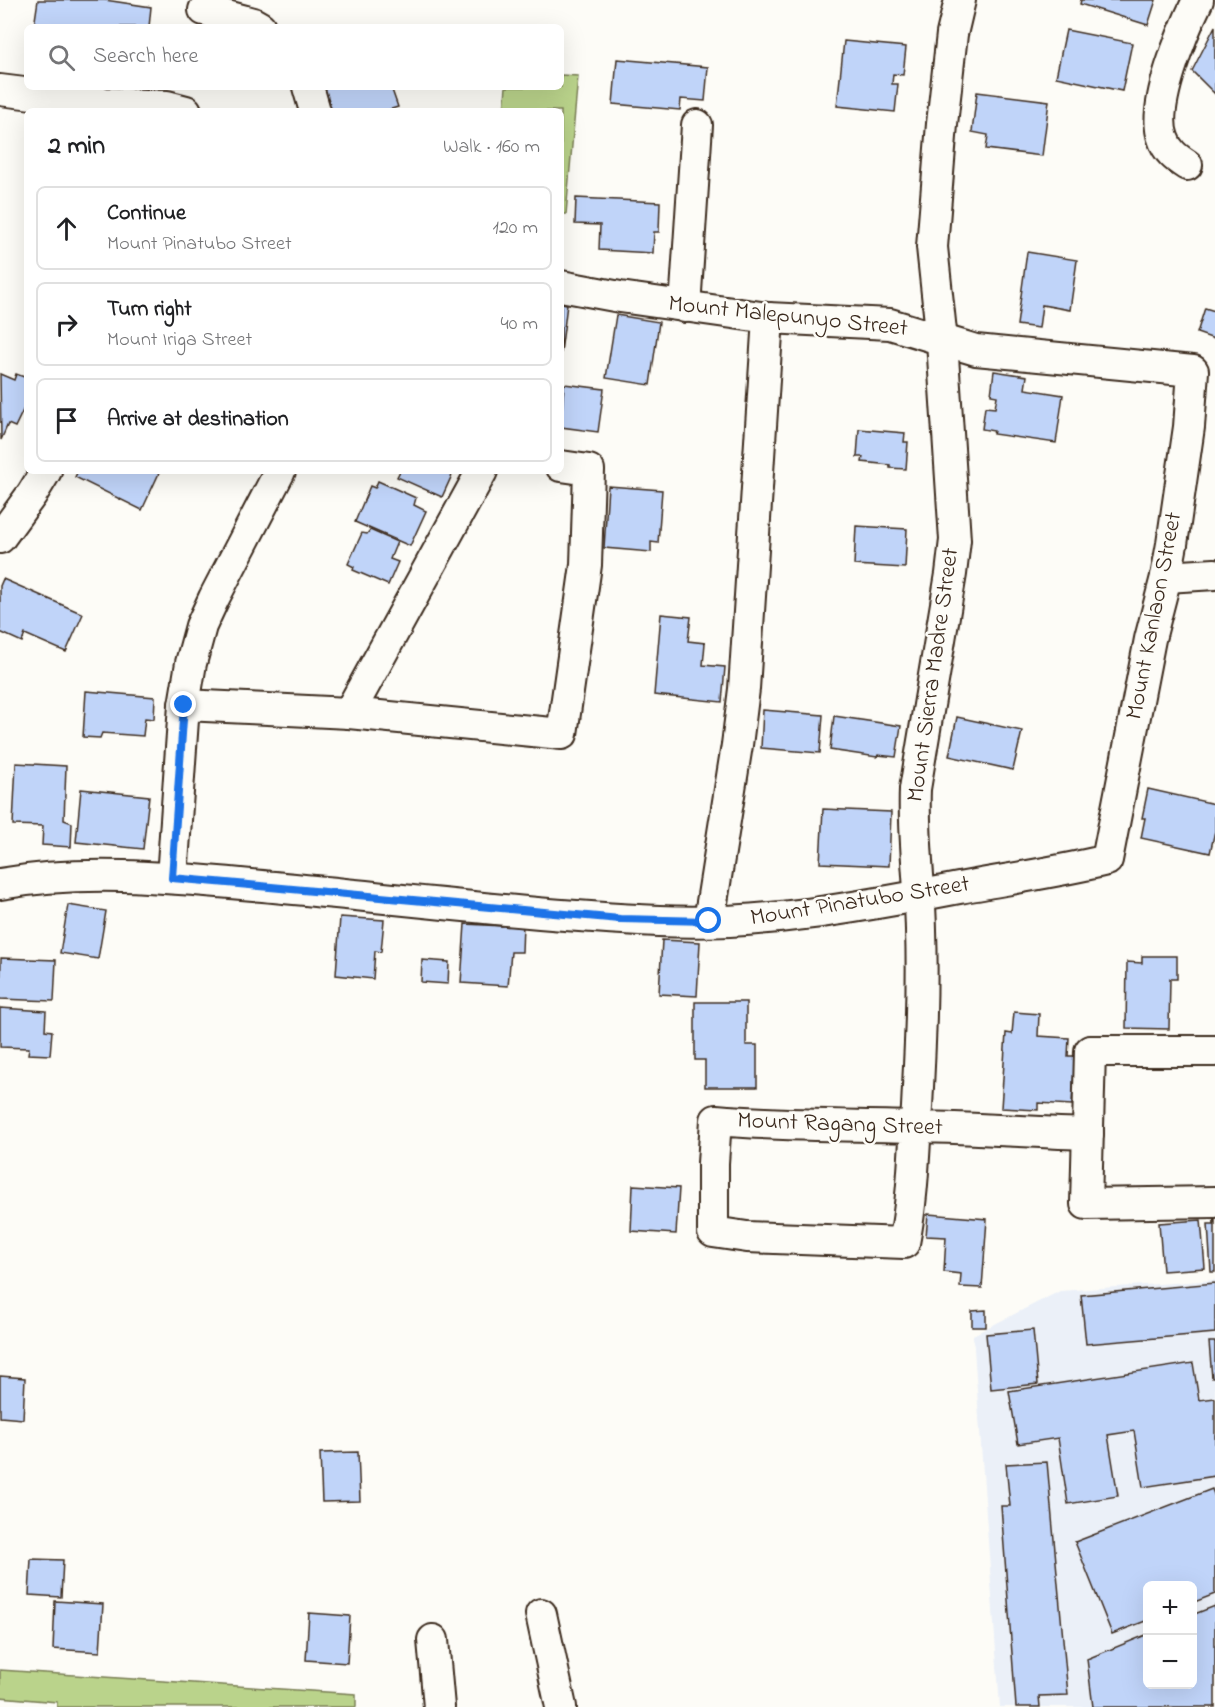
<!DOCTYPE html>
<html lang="en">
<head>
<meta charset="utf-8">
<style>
	body { margin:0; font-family:"Indie Flower",sans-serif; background:#f6f6f6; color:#202124 }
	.controls { position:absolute; right:18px; bottom:18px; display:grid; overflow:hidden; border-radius:9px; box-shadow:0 6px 24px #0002 }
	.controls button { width:54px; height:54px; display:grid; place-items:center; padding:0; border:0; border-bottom:2px solid #e0e0e0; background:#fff; color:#202124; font:30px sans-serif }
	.stop { position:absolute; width:18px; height:18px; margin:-14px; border:4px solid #1a73e8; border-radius:50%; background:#fff }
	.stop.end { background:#1a73e8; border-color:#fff; box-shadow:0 2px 6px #0008 }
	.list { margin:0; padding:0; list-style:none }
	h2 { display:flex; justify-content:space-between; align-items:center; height:78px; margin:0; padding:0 24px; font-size:26px }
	h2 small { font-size:20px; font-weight:400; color:#757577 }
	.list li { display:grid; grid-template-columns:39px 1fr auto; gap:18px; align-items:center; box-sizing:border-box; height:84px; margin:0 12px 12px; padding:0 12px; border:2px solid #e0e0e0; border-radius:9px }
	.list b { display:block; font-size:22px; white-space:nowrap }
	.list p { margin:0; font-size:20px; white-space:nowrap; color:#757577 }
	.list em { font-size:20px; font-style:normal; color:#757577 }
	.icon { flex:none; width:33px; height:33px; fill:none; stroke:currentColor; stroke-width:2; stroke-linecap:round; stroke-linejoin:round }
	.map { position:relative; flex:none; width:1215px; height:1707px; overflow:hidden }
	.search { position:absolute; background:#fff; box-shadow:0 6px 24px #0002; left:24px; top:24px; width:540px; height:66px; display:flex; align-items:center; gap:15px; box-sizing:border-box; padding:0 21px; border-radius:9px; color:#757577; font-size:22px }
	.panel { position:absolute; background:#fff; box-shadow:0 6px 24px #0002; left:24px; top:108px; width:540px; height:366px; border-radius:9px }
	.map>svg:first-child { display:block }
</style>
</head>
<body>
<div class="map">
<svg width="1215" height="1707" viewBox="0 0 1215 1707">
	<rect width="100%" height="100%" fill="#fdfcf7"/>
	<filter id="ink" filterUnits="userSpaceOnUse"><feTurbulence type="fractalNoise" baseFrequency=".0167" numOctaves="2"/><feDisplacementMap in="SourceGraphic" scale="12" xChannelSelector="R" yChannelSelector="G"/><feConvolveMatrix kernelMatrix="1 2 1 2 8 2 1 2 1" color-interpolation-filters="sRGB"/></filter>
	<g filter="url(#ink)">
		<path fill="#ebf0f8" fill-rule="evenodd" d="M1215,1280V1707H1000L973,1335L1060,1291ZM1148,1586H1192V1684H1148Z"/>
		<g fill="#bad38b" stroke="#7a7e54" stroke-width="1.5">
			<polygon points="561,75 578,76 566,214 561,214 561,111 504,111 506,87 561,87"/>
			<polygon points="0,1670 356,1694 356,1707 57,1707 57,1702 0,1697"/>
		</g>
		<g fill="#c0d4f9" stroke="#3b2a1e" stroke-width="1.5">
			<polygon points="38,0 105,0 151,7 149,27 34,27"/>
			<polygon points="1081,0 1156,0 1148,25 1080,4"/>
			<polygon points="1215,26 1215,94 1192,71"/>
			<polygon points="1066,30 1132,43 1122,91 1056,77"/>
			<polygon points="844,41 906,47 903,75 893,74 892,84 898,84 895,112 837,106"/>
			<polygon points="617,59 708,67 705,101 681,99 680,110 613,104"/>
			<polygon points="316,87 391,87 398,107 385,111 325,111"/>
			<polygon points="977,92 1049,101 1042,156 986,149 988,135 972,132"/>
			<polygon points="576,198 660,202 659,232 654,232 653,253 599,250 600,225 575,224"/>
			<polygon points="1027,252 1077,260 1070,310 1042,305 1039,328 1017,325"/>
			<polygon points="561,303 567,304 561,353"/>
			<polygon points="1205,308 1215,311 1214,339 1197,333"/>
			<polygon points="616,315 659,322 650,385 606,378"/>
			<polygon points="994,371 1027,376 1025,389 1063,395 1056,443 993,434 994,431 982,429 985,407 995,408 997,396 991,395"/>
			<polygon points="0,374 14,380 16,374 27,378 27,402 15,427 8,424 1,440"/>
			<polygon points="564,384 604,389 598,432 561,427"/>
			<polygon points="859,429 905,433 904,442 908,442 906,469 890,468 890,465 862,462 863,457 857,457"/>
			<polygon points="78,471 160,471 142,510 75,477"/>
			<polygon points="400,471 444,471 452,475 442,497 397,477"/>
			<polygon points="378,481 416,498 414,505 426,511 410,546 355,522 370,486 375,488"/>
			<polygon points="608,486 662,490 658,543 651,542 651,552 604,548"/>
			<polygon points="856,526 907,529 905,568 854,565"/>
			<polygon points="370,530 397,542 390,559 398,562 388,585 353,570 354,567 348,564 362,533 367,534"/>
			<polygon points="3,579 83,614 66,652 25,634 22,642 0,632 0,586"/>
			<polygon points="661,614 691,617 688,641 705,643 703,665 725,667 722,702 654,695"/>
			<polygon points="86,691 155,697 154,719 145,718 143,736 102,733 100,738 83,737"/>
			<polygon points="763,710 823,715 820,753 761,748"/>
			<polygon points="834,716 901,726 896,757 878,755 877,757 830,750"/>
			<polygon points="957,717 1022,731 1013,770 949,756"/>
			<polygon points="16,763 66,766 64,820 72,823 71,847 42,845 43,826 13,825"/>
			<polygon points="81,789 149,796 143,849 76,842"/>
			<polygon points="1148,789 1215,804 1215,831 1210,853 1141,838 1145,818 1142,818"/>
			<polygon points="823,809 891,812 889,866 820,863"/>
			<polygon points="68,905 106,911 98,959 60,953"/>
			<polygon points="340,917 384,920 381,952 375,951 373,979 336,975"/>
			<polygon points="502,922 523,924 522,952 511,952 508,986 461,983 465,924 502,926"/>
			<polygon points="662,940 700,942 697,996 659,994"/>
			<polygon points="1142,956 1177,956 1177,979 1170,979 1169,1029 1126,1028 1127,962 1142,963"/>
			<polygon points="1,958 56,960 54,1001 0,999"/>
			<polygon points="422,960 449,962 448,984 421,982"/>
			<polygon points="695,1002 746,1002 746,1045 757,1045 757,1087 705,1087 705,1060 695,1060"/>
			<polygon points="0,1008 46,1011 45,1030 52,1031 50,1055 28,1054 29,1048 0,1047"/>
			<polygon points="1014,1012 1039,1014 1038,1036 1069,1038 1068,1056 1075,1056 1072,1105 1038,1103 1038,1110 1001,1108 1006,1033 1012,1034"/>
			<polygon points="633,1185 679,1188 676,1234 631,1231"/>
			<polygon points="1213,1212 1215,1212 1215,1272 1211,1272 1208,1224 1214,1224"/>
			<polygon points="928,1214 987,1219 982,1288 960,1287 961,1274 944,1272 946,1237 926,1236"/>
			<polygon points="1201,1220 1205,1268 1163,1271 1159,1223"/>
			<polygon points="1215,1283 1215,1333 1086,1344 1081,1295"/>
			<polygon points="986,1310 986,1327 972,1327 972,1311"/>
			<polygon points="1033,1330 1038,1384 991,1389 986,1334"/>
			<polygon points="1209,1342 1215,1342 1215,1378 1212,1378"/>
			<polygon points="1193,1363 1199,1400 1215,1398 1215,1476 1143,1487 1134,1431 1108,1435 1118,1496 1068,1504 1058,1438 1018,1444 1009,1391"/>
			<polygon points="0,1376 25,1378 23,1419 0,1417"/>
			<polygon points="358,1452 360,1501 322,1502 320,1453"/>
			<polygon points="1047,1462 1068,1695 1039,1696 1040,1707 1016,1707 1001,1506 1010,1506 1006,1464"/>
			<polygon points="1212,1489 1215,1497 1215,1594 1192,1603 1192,1586 1148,1586 1148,1620 1112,1634 1075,1542"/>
			<polygon points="31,1559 63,1560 61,1597 29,1595"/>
			<polygon points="55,1601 103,1604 100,1652 53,1649"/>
			<polygon points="1215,1606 1215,1707 1093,1707 1087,1659 1148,1634 1148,1684 1192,1684 1192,1615"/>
			<polygon points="309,1613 350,1616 347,1663 306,1660"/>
		</g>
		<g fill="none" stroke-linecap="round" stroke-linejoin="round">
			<defs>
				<g id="minor">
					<path d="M960,0L952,34L942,124L932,247L942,341L955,540L951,574L915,789C913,836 920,883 921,930C923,989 920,1048 917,1107C914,1152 913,1199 904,1243L747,1237L713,1232V1163L716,1120C784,1126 851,1125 918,1127C975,1128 1031,1132 1088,1134"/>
					<polyline points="204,10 253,23 260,27"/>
					<polyline points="308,87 315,111"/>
					<polyline points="0,90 105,103 167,106 186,111"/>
					<path d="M1187,165C1176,158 1167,151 1163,138C1151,106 1183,31 1198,0"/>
					<polyline points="685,307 697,125"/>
					<polyline points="0,538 32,494 46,471"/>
					<polyline points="1166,577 1215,574"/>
					<polyline points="184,705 349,713 562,734 586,565 589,470 561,466"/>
					<polyline points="349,713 482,471"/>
					<polyline points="172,878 184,705 191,663 201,626 214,598 280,471"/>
					<path d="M0,884C90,868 183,879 274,887C402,899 530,915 659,921C760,926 860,907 959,888C1008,879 1058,872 1107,860L1150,639L1166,577L1172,544L1189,427L1193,371L976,350L890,324L768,318L620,297L561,286"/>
					<polyline points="709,921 737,745 744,689 768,318"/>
					<polyline points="1215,1051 1090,1051 1086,1204 1215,1202"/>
					<polyline points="541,1614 561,1707"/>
					<polyline points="433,1640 439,1707"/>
				</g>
			</defs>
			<use href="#minor" stroke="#3b2a1e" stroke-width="34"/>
			<use href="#minor" stroke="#fdfcf7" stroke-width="30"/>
		</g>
	</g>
	<g fill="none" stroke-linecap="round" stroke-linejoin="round" filter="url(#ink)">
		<polyline stroke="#1a73e8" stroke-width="8" points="184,705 172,878 620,919 709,921"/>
	</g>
	<g text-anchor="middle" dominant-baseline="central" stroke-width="5" stroke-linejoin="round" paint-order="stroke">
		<g font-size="24" fill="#3b2a1e" stroke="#fdfcf7">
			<text transform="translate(788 317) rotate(6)">Mount Malepunyo Street</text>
			<text transform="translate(1155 616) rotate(-79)">Mount Kanlaon Street</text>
			<text transform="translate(934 675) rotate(-82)">Mount Sierra Madre Street</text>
			<text transform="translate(860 902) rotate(-9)">Mount Pinatubo Street</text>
			<text transform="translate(840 1125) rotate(2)">Mount Ragang Street</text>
		</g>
	</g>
</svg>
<div class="controls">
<button>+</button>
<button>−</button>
</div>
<div class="stop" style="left:709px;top:921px"></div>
<div class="stop end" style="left:184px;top:705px"></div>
<div class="search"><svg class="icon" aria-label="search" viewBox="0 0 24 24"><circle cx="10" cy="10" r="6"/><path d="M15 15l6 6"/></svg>Search here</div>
<section class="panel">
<h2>2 min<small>Walk · 160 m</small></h2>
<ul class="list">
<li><svg class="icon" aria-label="ahead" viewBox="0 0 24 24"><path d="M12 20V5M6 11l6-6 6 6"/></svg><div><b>Continue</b><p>Mount Pinatubo Street</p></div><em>120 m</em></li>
<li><svg class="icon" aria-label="right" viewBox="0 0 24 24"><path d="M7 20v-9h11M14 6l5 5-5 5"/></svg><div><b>Turn right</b><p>Mount Iriga Street</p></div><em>40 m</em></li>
<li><svg class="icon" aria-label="arrive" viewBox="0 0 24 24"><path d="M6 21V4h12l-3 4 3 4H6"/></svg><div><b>Arrive at destination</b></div></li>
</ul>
</section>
</div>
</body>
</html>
